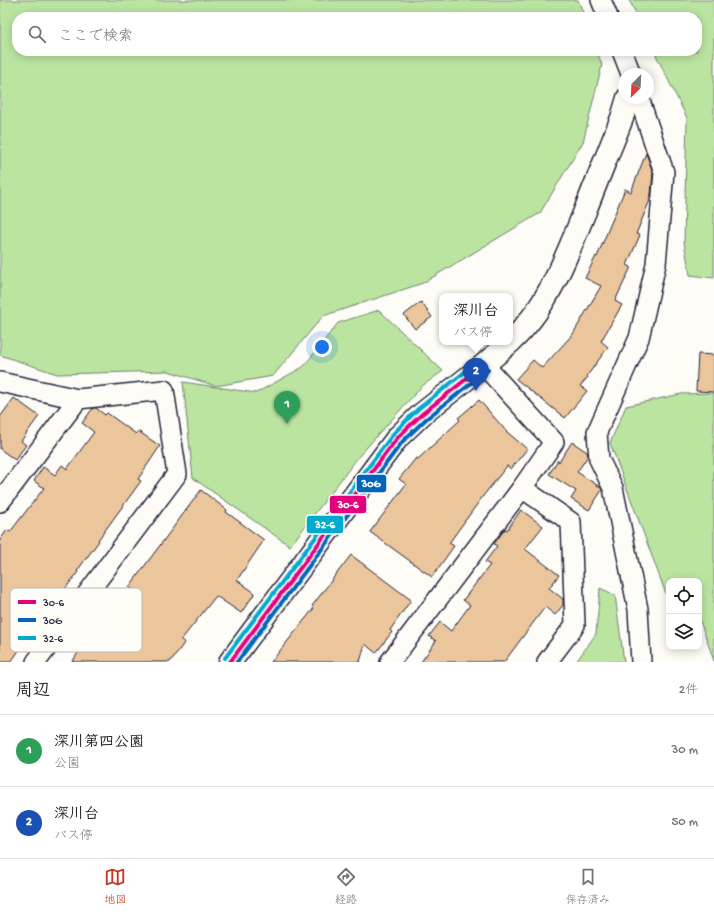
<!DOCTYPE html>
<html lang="ja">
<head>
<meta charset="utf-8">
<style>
	body { margin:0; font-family:"Gochi Hand","Klee One",sans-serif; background:#f6f6f6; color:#202124 }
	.controls { position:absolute; right:12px; bottom:12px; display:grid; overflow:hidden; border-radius:8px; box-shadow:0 2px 10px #0003 }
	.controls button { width:36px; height:36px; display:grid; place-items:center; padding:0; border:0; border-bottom:1px solid #e0e0e0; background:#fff; color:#202124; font:20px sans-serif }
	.compass { position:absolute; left:618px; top:68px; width:36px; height:36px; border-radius:50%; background:#fff; box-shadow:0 2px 10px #0003; rotate:204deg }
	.you { position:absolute; left:322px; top:347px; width:14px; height:14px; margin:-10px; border:3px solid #fff; border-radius:50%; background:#1a73e8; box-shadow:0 0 0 6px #1a73e833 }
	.badge { display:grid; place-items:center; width:26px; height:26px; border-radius:50%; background:#c8321e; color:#fff; font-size:13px; font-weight:700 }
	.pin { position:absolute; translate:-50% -33px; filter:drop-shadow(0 1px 2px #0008) }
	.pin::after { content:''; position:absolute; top:21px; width:14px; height:12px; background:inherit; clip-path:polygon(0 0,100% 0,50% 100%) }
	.popup { position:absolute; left:439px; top:293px; width:74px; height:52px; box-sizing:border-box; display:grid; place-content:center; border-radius:8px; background:#fff; filter:drop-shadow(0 1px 3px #0005); font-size:13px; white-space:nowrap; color:#757577 }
	.popup b { font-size:15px; color:#202124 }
	.popup::after { content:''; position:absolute; left:50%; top:100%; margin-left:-8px; border:8px solid transparent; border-top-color:#fff }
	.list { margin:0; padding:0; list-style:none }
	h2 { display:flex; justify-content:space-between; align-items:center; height:52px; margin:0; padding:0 16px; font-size:17px }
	h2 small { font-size:13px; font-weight:400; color:#757577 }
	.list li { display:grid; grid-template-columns:26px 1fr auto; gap:12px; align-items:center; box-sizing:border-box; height:72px; padding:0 16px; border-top:1px solid #e0e0e0 }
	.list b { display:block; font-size:15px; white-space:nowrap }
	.list p { margin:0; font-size:13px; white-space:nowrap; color:#757577 }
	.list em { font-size:13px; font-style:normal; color:#757577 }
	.icon { flex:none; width:22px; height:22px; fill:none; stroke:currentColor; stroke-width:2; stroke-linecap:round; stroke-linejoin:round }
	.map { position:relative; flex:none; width:714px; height:662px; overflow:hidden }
	.search { position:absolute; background:#fff; box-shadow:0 2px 10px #0003; left:12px; right:12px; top:12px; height:44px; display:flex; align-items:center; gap:10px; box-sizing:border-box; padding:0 14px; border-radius:16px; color:#757577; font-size:15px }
	.sheet { height:196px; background:#fff }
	nav { display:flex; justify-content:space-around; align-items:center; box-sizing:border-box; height:56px; border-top:1px solid #e0e0e0; background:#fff; font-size:11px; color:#757577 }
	nav a { display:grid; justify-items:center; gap:2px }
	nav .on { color:#c8321e }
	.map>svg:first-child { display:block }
</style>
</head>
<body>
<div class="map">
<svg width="714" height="662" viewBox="0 0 714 662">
	<rect width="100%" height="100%" fill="#fdfcf7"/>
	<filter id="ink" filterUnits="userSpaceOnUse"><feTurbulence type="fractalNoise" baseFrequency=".025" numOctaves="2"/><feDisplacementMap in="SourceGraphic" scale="8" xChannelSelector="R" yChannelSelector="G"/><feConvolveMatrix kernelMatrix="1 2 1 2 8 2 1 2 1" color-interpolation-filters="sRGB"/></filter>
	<g filter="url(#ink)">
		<g fill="#bbe4a1" stroke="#6e836e">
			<polygon points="0,0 578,0 585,17 17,17 17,51 597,51 602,65 583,142 540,213 423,283 323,316 273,376 216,386 168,371 57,374 0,355"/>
			<polygon points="629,0 714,0 714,278 690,275 684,242 687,118 654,51 697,51 697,17 638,17"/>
			<polygon points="379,310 443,371 422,386 359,456 290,546 193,478 183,382 256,393 303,367 338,323"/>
			<polygon points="714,393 714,661 699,618 699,581 669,581 669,602 610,443 626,406 681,394"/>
			<polygon points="600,588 615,595 624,662 576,662 596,634"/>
		</g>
		<g fill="#ebc59b" stroke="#22223b">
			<polygon points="646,153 653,173 651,194 649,200 650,200 636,234 640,235 627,265 631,267 615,301 622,305 601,341 608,347 587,376 588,377 580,386 587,391 565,418 516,379 533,360 542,368 573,334 601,286 585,278 596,256 597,257 625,189 631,192"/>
			<polygon points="421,302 432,317 415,329 404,315"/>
			<polygon points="698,354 714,355 714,392 696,391"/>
			<polygon points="14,398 39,416 21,441 26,445 15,460 0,449 0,417"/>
			<polygon points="479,400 507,432 527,449 511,469 507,466 483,496 449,543 454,546 432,577 370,532 406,484 399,479 416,458 418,459 460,420 458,418"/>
			<polygon points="93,408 96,408 105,415 107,413 136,434 138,431 160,446 138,479 141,481 98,540 99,541 77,571 78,572 29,636 11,662 0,662 0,540 7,530 10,532 44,488 34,481 43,467 55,475 62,465 67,469 94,432 82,423"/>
			<polygon points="572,442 587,452 588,456 577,472 600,487 602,490 589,510 571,499 576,491 549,474 558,460 559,462"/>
			<polygon points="201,490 227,510 226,512 264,540 237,580 255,593 241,613 216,596 181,640 185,642 170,662 72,662 100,620 110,627 135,591 129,587"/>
			<polygon points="521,510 543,526 525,549 559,575 549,588 563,599 563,605 555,615 545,607 504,662 421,662 436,641 429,636 440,622 451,631 470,605 463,600 490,565 485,562 497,546 494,544 505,529 507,530"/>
			<polygon points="351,555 411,600 390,630 392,632 376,653 365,644 360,662 271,662 314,608 312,606"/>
		</g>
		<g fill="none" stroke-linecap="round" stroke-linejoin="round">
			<defs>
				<g id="minor">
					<polyline points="601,0 608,17"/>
					<polyline points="622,51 631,74"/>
					<polyline points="639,98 664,172 656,264 639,338 597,432 599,459 613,488 638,609 641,662"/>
					<polyline points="0,382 78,399 164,390 177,474 36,662"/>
					<polyline points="522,488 571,522 575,625 547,662"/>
					<polyline points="0,502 78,399"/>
					<polyline points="390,662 522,488 554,442 484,365"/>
				</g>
				<g id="tertiary">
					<path d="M510,342C548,308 566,257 585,211C597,180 610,149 622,118L628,98"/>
					<polyline points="230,662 398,437 422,414 484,365 510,342"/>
				</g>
			</defs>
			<use href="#minor" stroke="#22223b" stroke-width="22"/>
			<use href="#tertiary" stroke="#22223b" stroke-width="25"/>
			<use href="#minor" stroke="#fdfcf7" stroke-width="19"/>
			<use href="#tertiary" stroke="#fdfcf7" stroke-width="22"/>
			<defs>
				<polyline id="bus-1" points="230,662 398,437 422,414 484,365"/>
				<polyline id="bus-2" points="237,662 403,441 426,419 488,370"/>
				<polyline id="bus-3" points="225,658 394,433 418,409 480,360"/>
			</defs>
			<use href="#bus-1" stroke="#fdfcf7" stroke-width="7"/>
			<use href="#bus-2" stroke="#fdfcf7" stroke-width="7"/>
			<use href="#bus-3" stroke="#fdfcf7" stroke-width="7"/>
			<use href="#bus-1" stroke="#e5007d" stroke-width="4"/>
			<use href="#bus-2" stroke="#0065bd" stroke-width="4"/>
			<use href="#bus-3" stroke="#00a9ce" stroke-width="4"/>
		</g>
	</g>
	<rect x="10" y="588" width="132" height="64" rx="6" fill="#fdfcf7" stroke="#bbbbbf" stroke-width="1"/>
	<rect x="18" y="600" width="18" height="4" fill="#e5007d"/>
	<rect x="18" y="618" width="18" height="4" fill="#0065bd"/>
	<rect x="18" y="636" width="18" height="4" fill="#00a9ce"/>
	<g font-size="11" fill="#22223b">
		<text x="43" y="606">30-6</text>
		<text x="43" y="624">30G</text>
		<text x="43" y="642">32-6</text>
	</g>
	<g stroke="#fdfcf7" stroke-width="1.5">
		<rect x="356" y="474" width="31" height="19" rx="4" fill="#0065bd"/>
		<rect x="329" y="495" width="38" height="19" rx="4" fill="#e5007d"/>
		<rect x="306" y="515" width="38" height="19" rx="4" fill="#00a9ce"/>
	</g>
	<g font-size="11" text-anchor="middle" font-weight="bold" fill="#fff">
		<text x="371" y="487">30G</text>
		<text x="348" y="508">30-6</text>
		<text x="325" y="528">32-6</text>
	</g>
</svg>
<div class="controls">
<button><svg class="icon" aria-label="locate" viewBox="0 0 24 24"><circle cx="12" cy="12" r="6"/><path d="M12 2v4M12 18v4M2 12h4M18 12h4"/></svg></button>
<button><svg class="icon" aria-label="layers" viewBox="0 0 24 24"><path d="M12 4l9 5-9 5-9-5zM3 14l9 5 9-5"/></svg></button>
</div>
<svg class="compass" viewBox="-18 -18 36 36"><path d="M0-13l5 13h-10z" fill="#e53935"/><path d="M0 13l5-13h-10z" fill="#757577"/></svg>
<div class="you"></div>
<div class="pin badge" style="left:287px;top:424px;background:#2e9e5b">1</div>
<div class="pin badge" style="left:476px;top:391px;background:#1a4fb4">2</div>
<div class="popup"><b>深川台</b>バス停</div>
<div class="search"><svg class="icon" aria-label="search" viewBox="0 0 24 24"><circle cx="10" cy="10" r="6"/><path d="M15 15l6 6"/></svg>ここで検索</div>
</div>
<section class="sheet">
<h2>周辺<small>2件</small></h2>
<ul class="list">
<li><span class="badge" style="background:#2e9e5b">1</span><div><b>深川第四公園</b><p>公園</p></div><em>30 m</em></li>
<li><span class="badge" style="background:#1a4fb4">2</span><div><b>深川台</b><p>バス停</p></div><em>50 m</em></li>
</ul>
</section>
<nav>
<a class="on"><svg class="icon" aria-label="map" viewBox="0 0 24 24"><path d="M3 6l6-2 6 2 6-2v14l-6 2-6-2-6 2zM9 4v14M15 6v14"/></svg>地図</a>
<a><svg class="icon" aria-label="directions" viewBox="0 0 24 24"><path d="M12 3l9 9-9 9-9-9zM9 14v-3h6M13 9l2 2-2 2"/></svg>経路</a>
<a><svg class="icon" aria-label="saved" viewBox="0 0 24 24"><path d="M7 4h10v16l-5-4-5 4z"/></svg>保存済み</a>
</nav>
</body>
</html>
